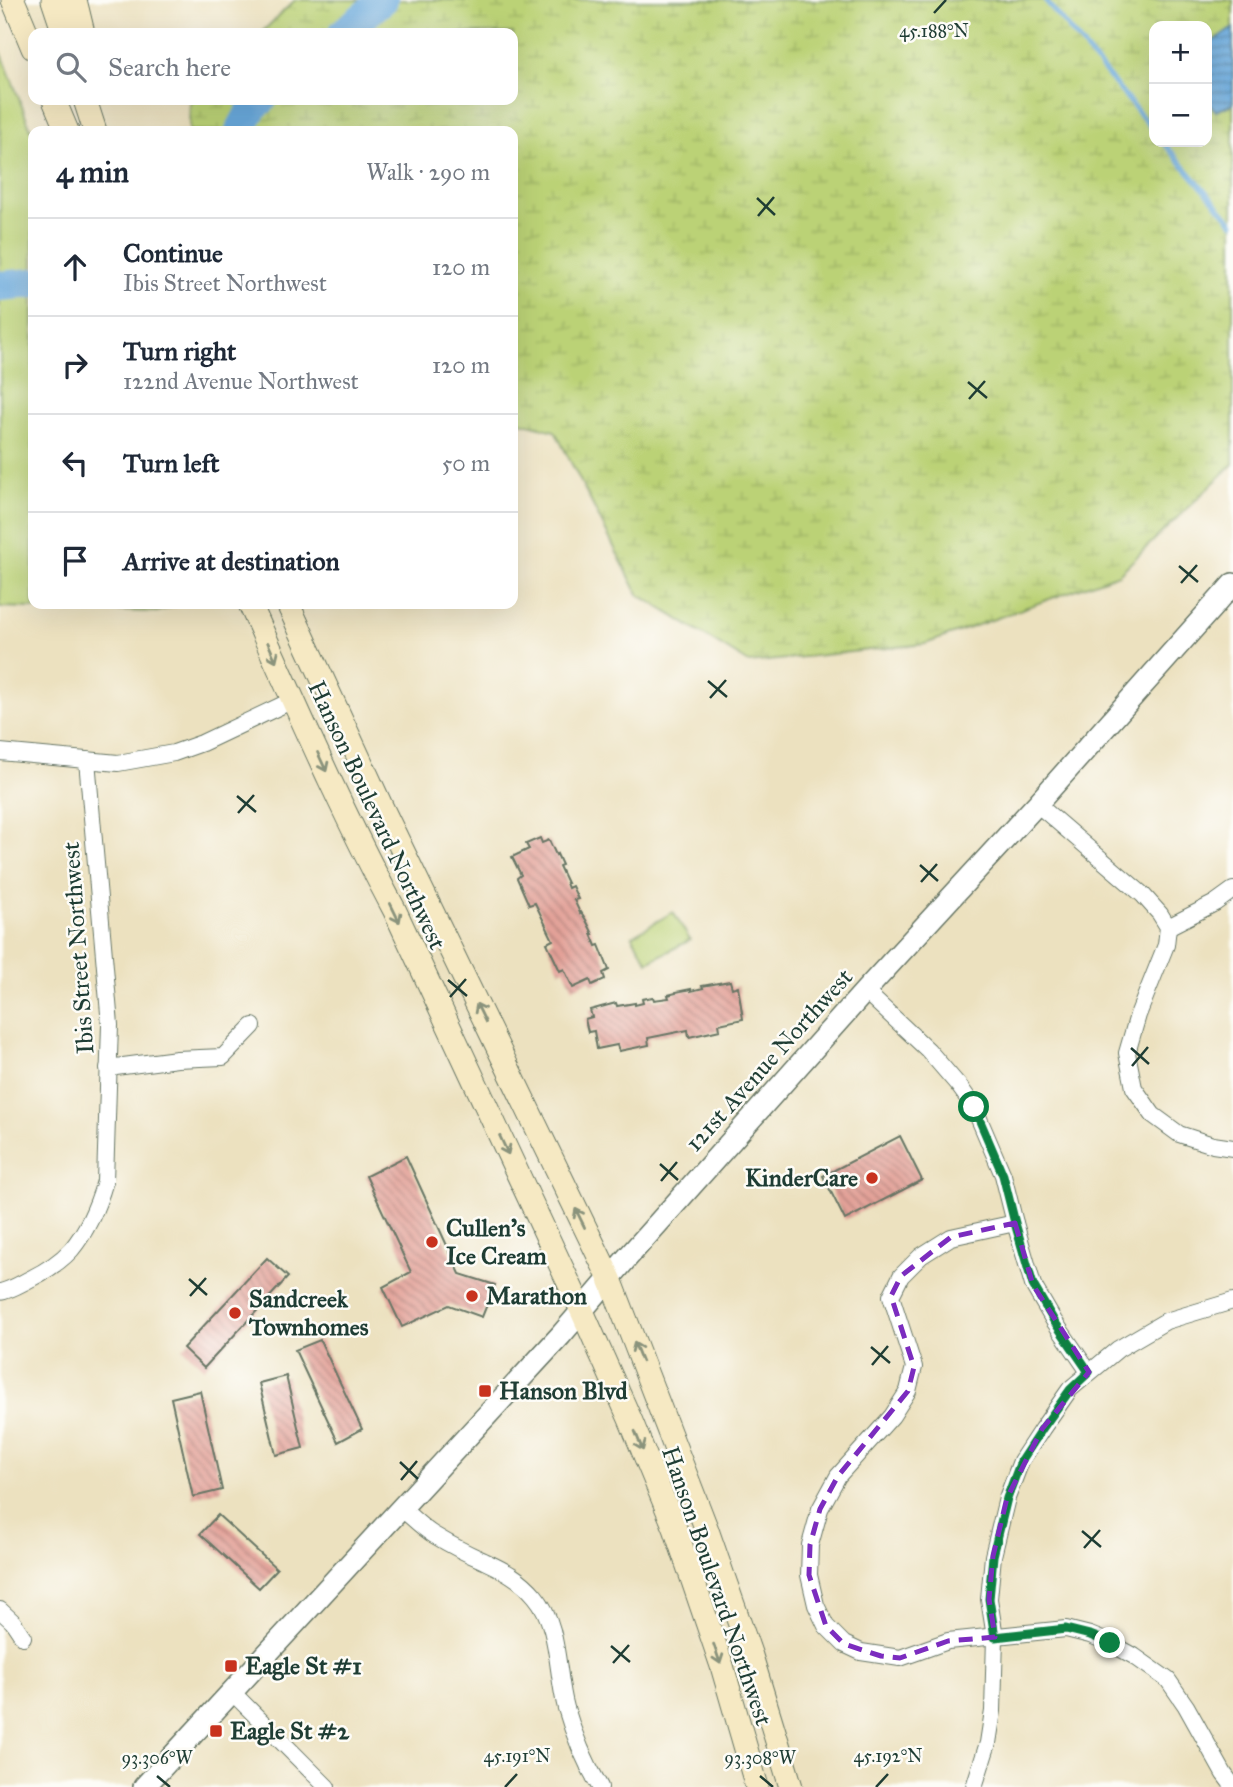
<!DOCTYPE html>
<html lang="en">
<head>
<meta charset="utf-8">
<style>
	body { margin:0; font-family:"IM FELL Great Primer",serif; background:#f6f6f7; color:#1f2937 }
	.controls { position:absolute; right:21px; top:21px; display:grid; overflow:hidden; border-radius:14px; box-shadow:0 7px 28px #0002 }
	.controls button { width:63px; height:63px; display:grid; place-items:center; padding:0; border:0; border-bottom:2px solid #e0e1e3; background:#fff; color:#1f2937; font:35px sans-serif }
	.stop { position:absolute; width:21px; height:21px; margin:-16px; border:5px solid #0b8043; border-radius:50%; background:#fff }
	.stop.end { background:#0b8043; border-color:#fff; box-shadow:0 2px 7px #0008 }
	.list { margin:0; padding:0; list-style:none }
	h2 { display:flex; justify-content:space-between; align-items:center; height:91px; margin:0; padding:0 28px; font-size:30px }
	h2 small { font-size:23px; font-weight:400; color:#747a83 }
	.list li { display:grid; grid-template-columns:46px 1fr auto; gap:21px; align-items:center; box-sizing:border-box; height:98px; padding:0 28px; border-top:2px solid #e0e1e3 }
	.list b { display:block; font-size:26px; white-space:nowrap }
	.list p { margin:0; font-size:23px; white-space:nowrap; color:#747a83 }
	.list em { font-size:23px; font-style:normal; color:#747a83 }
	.icon { flex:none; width:38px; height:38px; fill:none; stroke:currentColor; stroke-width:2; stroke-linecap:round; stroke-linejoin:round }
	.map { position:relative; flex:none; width:1233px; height:1787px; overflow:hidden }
	.search { position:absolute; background:#fff; box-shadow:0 7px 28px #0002; left:28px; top:28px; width:490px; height:77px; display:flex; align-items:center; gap:18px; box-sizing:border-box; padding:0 24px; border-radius:14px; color:#747a83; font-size:26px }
	.panel { position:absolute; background:#fff; box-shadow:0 7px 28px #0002; left:28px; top:126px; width:490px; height:483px; border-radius:14px }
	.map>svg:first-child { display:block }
</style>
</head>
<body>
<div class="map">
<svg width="1233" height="1787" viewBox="0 0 1233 1787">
	<defs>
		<pattern id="wetland-marsh" width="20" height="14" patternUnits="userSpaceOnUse" patternTransform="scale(1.75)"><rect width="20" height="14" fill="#bbd276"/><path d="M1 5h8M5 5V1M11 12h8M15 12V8" fill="none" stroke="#a0b567"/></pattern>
		<pattern id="water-rules" width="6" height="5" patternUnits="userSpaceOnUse" patternTransform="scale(1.75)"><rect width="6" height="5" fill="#69a9dc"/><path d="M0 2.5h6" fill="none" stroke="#568bb3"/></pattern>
		<pattern id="building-back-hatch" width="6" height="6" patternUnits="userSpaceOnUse" patternTransform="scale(1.75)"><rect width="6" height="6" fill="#e3a198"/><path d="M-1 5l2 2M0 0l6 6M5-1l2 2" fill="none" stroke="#b7847d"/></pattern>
	</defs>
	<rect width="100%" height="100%" fill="#fdfcf7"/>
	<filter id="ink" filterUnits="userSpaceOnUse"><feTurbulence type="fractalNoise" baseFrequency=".0143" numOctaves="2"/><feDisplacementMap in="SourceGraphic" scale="14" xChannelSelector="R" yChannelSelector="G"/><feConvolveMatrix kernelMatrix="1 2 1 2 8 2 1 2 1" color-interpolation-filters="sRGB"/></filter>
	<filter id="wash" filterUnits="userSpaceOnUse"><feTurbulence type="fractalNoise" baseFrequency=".00686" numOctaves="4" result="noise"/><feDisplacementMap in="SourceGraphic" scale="28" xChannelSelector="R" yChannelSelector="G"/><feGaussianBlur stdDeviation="1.57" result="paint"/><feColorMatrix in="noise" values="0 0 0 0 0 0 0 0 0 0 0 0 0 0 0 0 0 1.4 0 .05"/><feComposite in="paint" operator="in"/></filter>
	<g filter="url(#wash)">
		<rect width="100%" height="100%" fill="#ece1bf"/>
		<path fill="url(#wetland-marsh)" stroke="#6d8855" stroke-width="2" fill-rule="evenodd" d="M295,0H1233V464L1119,574L925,644L749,663L638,594L555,431L513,420V131H189L190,103L194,100H513V33H261ZM1154,26H1207V142H1154Z"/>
		<g fill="#bbd276" stroke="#6d8855" stroke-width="2">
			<polygon points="0,49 33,135 33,604 180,604 157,612 0,607"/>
			<polygon points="673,912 690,940 648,962 632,936"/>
		</g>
		<polygon fill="url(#water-rules)" stroke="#447388" stroke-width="2" points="1233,28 1233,104 1216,111 1207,102 1207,45"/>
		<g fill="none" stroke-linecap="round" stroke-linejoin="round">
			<g stroke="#69a9dc" stroke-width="5">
				<polyline points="1045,0 1154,131"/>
				<polyline points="1163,142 1233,223"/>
			</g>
			<g stroke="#69a9dc" stroke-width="30">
				<polyline points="343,33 383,0"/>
				<polyline points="240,131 253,107 262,100"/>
				<polyline points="0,286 33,283"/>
			</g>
		</g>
		<g id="blocks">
			<g fill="url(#building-back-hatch)">
				<polygon points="540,838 542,843 549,840 556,855 557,854 562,865 559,866 567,883 566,883 568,888 572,886 578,899 574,900 580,913 581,912 586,920 593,934 591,934 596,946 599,945 609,970 603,973 605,979 592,985 590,980 573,988 564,969 560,971 547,943 553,940 535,903 529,905 517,878 521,875 512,857 529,849 526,844"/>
				<polygon points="730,981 732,988 738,986 743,1019 719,1024 720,1030 689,1037 688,1030 648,1038 649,1045 619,1051 617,1045 597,1049 594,1031 588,1032 585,1019 592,1017 590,1010 616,1003 617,1006 635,1003 635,1005 643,1003 642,999 653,997 654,1000 669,998 668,995 676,993 676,992 691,989 691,991 703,988 702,986"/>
				<polygon points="900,1136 922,1180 845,1220 823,1176"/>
				<polygon points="406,1156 460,1274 495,1285 482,1317 449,1305 402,1327 383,1287 411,1272 366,1176"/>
				<polygon points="267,1258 288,1277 204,1368 183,1348"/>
				<polygon points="320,1340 362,1429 338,1442 295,1350"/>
				<polygon points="286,1376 303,1448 276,1455 259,1383"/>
				<polygon points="200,1391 222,1490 193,1497 171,1398"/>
				<polygon points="218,1515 277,1569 259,1588 200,1534"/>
			</g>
		</g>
	</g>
	<g filter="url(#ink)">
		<use href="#blocks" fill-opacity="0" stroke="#677665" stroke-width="2"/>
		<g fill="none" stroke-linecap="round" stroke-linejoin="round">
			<defs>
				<g id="minor">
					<polyline points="0,752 118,763 174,753 202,743 293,700"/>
					<polyline points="1037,804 1143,895 1160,914 1168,927 1166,945 1138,1015 1127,1053 1134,1088 1153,1115 1179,1134 1213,1145 1233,1148"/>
					<polyline points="1168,927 1215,903 1233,890"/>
					<polyline points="865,991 928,1050 959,1086 974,1107 1003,1175 1015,1223 1033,1285 1054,1321 1089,1372"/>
					<polyline points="108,1068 177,1059 223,1057 253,1026"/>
					<polyline points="1015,1223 951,1237 921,1256 901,1276 891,1296 914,1367 908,1391 892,1416 838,1476 820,1509 810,1545 809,1575 816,1605 826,1626 844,1644 861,1652 900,1658 948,1641 1066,1629 1090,1635 1110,1643 1134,1656 1168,1680 1186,1706 1224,1774 1233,1786"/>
					<path d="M0,1292C11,1290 20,1284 30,1279C44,1272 60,1262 71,1250C87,1231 98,1205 105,1181L110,1025L87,760"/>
					<path d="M401,1508C412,1517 422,1528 434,1535C449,1544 466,1553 482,1560C503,1570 519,1577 535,1596C560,1625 556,1672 566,1708C574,1736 585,1762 600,1787"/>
					<polyline points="0,1610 13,1622 23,1637"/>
					<polyline points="232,1692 327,1787"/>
					<polyline points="974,1787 988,1743 993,1711 995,1637 989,1599 993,1556 1007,1498 1021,1461 1042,1429 1070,1389 1118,1349 1166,1321 1233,1301"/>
				</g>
				<polyline id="tertiary" points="144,1787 561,1335 627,1258 865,991 1037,804 1233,584"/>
				<g id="secondary">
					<polyline points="13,0 33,48"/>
					<polyline points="53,0 64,33"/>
					<polyline points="75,0 83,33"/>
					<polyline points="54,100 67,131"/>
					<polyline points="85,100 95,131"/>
					<path d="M250,604C296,706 341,810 394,909L582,1311L630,1419L675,1528L722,1666L757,1787"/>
					<polyline points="288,604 382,808 610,1279 707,1530 751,1656 791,1787"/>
				</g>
			</defs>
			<use href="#minor" stroke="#677665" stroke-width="18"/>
			<use href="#tertiary" stroke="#677665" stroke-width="24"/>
			<use href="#secondary" stroke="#677665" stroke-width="25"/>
			<use href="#minor" stroke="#fff" stroke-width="16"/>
			<use href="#tertiary" stroke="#fff" stroke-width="21"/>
			<use href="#secondary" stroke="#f6e9c3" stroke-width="23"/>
		</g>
		<defs><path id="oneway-shaft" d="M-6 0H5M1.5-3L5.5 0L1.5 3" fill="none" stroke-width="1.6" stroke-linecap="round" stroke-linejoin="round" transform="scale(1.75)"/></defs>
		<g stroke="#8a937c">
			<use href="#oneway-shaft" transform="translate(272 652) rotate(66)"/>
			<use href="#oneway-shaft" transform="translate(322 762) rotate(65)"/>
			<use href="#oneway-shaft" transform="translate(395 913) rotate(64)"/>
			<use href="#oneway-shaft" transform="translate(481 1013) rotate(-116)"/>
			<use href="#oneway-shaft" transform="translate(504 1145) rotate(65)"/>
			<use href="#oneway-shaft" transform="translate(580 1218) rotate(-116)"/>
			<use href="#oneway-shaft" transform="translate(638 1352) rotate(-112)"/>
			<use href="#oneway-shaft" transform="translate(639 1441) rotate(68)"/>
			<use href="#oneway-shaft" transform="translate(717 1654) rotate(71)"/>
		</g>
	</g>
	<g fill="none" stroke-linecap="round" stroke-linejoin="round" filter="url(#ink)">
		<polyline stroke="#0b8043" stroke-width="9" points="974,1107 1003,1175 1015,1223 1033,1285 1054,1321 1089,1372 1070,1390 1042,1429 1021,1461 1007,1498 993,1556 989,1599 995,1637 1066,1629 1090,1635 1110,1643"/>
	</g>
	<path fill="none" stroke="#7b2cbf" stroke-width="5" stroke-dasharray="14 9" stroke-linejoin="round" d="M1015,1223L1033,1285L1089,1372L1042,1429L1007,1498L993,1556L989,1599L995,1637L948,1641L900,1658L881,1656L844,1644L826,1626L809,1575L810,1545L820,1509L838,1476L908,1391L914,1367L891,1296L901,1276L951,1237Z"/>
	<path fill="none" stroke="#1f3d34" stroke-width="2.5" d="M934,13L946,0M757,198L775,215M758,216L774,197M968,382L987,398M969,399L985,381M1179,566L1198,582M1181,583L1197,565M708,681L727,697M710,698L726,680M237,796L256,812M238,813L254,795M920,865L938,881M921,882L937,864M448,980L467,996M450,997L466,979M1131,1048L1149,1064M1132,1066L1148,1047M660,1164L678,1180M661,1181L677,1162M189,1279L207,1295M190,1296L206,1278M871,1347L890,1363M872,1365L888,1346M400,1462L418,1479M401,1480L417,1461M1082,1531L1101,1547M1084,1548L1100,1530M611,1646L630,1662M613,1663L629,1645M157,1776L170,1787M760,1776L773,1787M505,1787L517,1774M876,1787L888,1774"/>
	<g fill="#c8321e" stroke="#fdfcf7" stroke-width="2.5">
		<circle cx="872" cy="1178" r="7"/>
		<circle cx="432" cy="1242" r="7"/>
		<circle cx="472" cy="1296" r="7"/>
		<circle cx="235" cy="1313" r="7"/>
		<rect x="478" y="1384" width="14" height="14" rx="3.5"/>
		<rect x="224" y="1659" width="14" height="14" rx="3.5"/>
		<rect x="209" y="1724" width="14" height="14" rx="3.5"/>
	</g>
	<g text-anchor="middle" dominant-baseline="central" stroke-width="5" stroke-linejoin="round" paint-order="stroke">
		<g font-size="24" fill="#1f3d34" stroke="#fdfcf7">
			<text transform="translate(377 815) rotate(65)">Hanson Boulevard Northwest</text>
			<text transform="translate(78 948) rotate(-94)">Ibis Street Northwest</text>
			<text transform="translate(769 1060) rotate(-48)">121st Avenue Northwest</text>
			<text transform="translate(717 1586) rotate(71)">Hanson Boulevard Northwest</text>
		</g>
		<g font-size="24" font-weight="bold" fill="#1f3d34" stroke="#fdfcf7" text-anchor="start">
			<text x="858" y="1178" text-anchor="end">KinderCare</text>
			<text x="446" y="1228">Cullen's<tspan x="446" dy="28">Ice Cream</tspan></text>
			<text x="486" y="1296">Marathon</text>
			<text x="249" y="1299">Sandcreek<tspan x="249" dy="28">Townhomes</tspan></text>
			<text x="499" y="1391">Hanson Blvd</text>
			<text x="245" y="1666">Eagle St #1</text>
			<text x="230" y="1731">Eagle St #2</text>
		</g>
	</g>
	<g font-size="18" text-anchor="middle" fill="#1f3d34" stroke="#fdfcf7" stroke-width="5" stroke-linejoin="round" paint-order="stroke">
		<text x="934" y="37">45.188°N</text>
		<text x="517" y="1762">45.191°N</text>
		<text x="888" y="1762">45.192°N</text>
		<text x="157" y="1764">93.306°W</text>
		<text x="760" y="1764">93.308°W</text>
	</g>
</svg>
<div class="controls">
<button>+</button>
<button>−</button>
</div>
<div class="stop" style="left:974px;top:1107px"></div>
<div class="stop end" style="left:1110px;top:1643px"></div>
<div class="search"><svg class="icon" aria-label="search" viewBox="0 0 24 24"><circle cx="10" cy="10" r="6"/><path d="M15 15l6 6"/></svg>Search here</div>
<section class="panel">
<h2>4 min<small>Walk · 290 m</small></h2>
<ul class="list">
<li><svg class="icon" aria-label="ahead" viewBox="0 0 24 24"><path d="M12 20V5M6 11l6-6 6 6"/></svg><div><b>Continue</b><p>Ibis Street Northwest</p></div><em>120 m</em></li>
<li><svg class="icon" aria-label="right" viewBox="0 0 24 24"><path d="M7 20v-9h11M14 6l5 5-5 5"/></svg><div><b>Turn right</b><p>122nd Avenue Northwest</p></div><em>120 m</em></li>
<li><svg class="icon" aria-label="left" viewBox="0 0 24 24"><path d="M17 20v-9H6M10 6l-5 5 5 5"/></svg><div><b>Turn left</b></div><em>50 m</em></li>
<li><svg class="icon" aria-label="arrive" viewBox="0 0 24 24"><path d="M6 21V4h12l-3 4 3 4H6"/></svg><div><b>Arrive at destination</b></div></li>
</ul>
</section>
</div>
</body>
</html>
